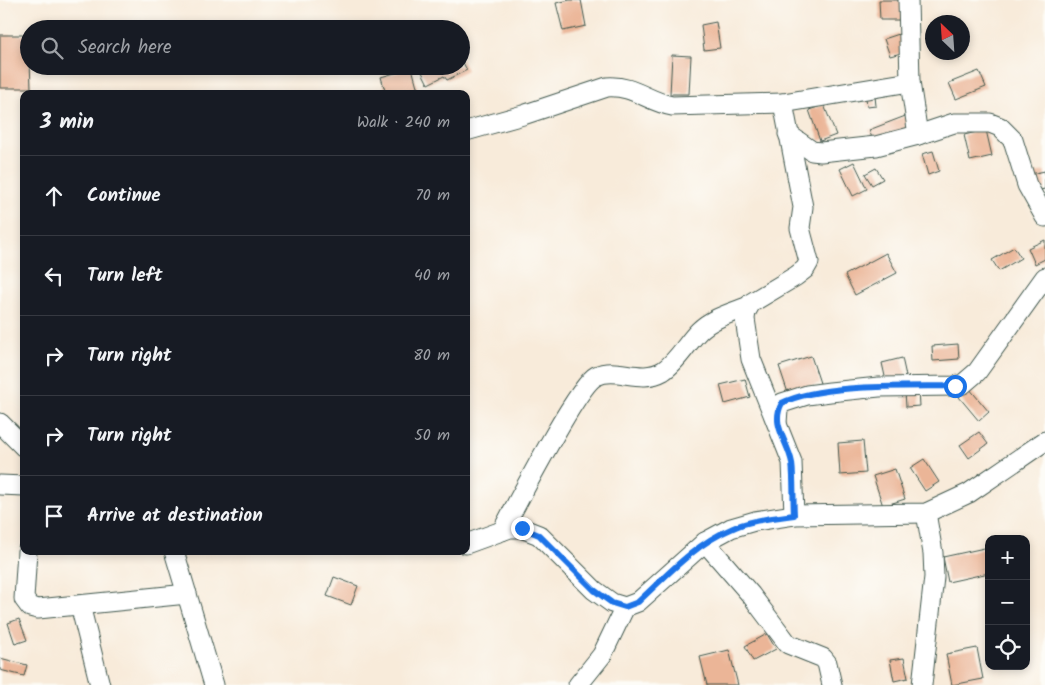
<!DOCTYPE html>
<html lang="en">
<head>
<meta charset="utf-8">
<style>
	body { margin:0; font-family:Kalam,sans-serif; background:#242831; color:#f1f3f6 }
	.controls { position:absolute; right:15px; bottom:15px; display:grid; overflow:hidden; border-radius:10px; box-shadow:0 2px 8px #0003 }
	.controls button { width:45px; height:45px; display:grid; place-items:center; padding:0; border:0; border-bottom:1px solid #363941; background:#171b24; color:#f1f3f6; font:25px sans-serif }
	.compass { position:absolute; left:925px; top:15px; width:45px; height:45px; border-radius:50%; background:#171b24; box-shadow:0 2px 8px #0003; rotate:335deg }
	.stop { position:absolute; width:15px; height:15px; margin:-11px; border:4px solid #1a73e8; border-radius:50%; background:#fff }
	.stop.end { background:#1a73e8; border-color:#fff; box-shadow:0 1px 5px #0008 }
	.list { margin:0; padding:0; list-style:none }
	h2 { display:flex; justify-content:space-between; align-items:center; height:65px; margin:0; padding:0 20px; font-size:21px }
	h2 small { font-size:16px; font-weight:400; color:#9ea1a6 }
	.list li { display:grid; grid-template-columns:32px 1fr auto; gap:15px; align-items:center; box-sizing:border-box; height:80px; padding:0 20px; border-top:1px solid #363941 }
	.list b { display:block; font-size:19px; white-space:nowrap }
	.list em { font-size:16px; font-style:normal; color:#9ea1a6 }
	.icon { flex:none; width:28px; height:28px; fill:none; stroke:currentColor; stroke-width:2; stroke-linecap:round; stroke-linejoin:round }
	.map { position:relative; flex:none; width:1045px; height:685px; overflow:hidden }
	.search { position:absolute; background:#171b24; box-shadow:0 2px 8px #0003; left:20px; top:20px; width:450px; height:55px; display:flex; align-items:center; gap:12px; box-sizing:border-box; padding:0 18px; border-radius:28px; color:#9ea1a6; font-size:19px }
	.panel { position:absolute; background:#171b24; box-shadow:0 2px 8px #0003; left:20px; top:90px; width:450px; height:465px; border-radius:10px }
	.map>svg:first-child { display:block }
</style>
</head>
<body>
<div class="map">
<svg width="1045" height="685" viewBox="0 0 1045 685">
	<rect width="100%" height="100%" fill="#fdfcf7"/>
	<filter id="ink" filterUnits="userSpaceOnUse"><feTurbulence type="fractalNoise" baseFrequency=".02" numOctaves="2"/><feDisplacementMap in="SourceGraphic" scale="10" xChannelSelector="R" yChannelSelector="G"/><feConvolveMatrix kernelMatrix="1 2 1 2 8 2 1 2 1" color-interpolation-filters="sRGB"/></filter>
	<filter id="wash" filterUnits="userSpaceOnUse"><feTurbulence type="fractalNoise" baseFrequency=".0096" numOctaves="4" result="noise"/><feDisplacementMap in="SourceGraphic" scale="20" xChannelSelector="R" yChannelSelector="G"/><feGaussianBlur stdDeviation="1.12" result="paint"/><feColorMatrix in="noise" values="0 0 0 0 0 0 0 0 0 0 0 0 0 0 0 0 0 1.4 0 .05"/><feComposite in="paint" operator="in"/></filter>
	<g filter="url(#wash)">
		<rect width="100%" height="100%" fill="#f8ebda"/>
		<g id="blocks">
			<g fill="#ebb597">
				<polygon points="570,0 581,0 586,26 563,31 556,3"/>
				<polygon points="879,0 905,0 905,20 880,20"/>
				<polygon points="716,22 720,48 704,50 701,25"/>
				<polygon points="899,34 905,52 890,56 884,39"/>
				<polygon points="0,35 29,35 31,88 0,88"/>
				<polygon points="672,55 691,56 689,94 670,94"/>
				<polygon points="461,59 467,70 447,80 444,76 428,84 419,66 461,66"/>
				<polygon points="412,68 419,94 386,94 381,77"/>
				<polygon points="979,71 986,87 956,99 949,83"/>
				<polygon points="875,96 876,106 867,107 866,97"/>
				<polygon points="824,105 836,135 820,141 809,110"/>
				<polygon points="908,115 913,128 874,143 869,130"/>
				<polygon points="986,130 992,156 970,161 964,135"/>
				<polygon points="933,151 939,171 928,175 922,154"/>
				<polygon points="854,162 867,189 853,196 840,169"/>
				<polygon points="876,168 883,179 872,185 865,174"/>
				<polygon points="1045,171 1045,189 1034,191 1030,174"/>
				<polygon points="1045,240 1045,259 1035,264 1028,248"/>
				<polygon points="1014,247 1021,258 999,271 992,260"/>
				<polygon points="886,253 897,273 855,295 845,275"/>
				<polygon points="958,344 959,359 933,361 932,346"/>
				<polygon points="811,356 820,383 788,393 779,366"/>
				<polygon points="902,358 906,376 886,381 882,363"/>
				<polygon points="745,379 750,397 725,404 720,385"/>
				<polygon points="969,388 989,412 979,421 959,397"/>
				<polygon points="919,390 920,406 906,407 905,391"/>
				<polygon points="979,432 988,444 969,458 960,445"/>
				<polygon points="863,441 866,473 840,475 838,443"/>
				<polygon points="924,459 939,482 925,491 910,468"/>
				<polygon points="895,469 905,499 883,506 873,476"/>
				<polygon points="989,547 989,573 948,582 943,557"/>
				<polygon points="334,577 358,586 351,605 327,596"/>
				<polygon points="19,619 27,640 15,644 8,623"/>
				<polygon points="767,634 776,649 753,661 745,646"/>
				<polygon points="977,648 983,679 952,685 946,654"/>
				<polygon points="729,650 738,685 707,685 700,657"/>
				<polygon points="0,658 27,665 24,676 0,670"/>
				<polygon points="904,658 908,678 894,681 890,660"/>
			</g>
		</g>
	</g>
	<g filter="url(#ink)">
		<use href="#blocks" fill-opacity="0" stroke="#40574d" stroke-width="1"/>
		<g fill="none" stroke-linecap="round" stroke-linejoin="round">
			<defs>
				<g id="street">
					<polyline points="908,0 910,82 918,135"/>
					<polyline points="783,103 803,207 800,228 809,262 805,269 796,276 751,303 746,312 745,319 751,359 792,462 794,515"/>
					<path d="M466,131L523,115L607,87C633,85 647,101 672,106L783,103L910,82"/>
					<polyline points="788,134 812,151 821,152 876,146 918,135 954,123 990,123 1000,127 1013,140 1027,185 1045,217"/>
					<polyline points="0,423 24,447"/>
					<polyline points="777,423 778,409 782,403 807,395 830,392 879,387 955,386 963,384 977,372 1045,277"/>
					<polyline points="0,485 24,486"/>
					<path d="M502,531C516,505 578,385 596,376C617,366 640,384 663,371C677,362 687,343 699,331C712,318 731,313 749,306"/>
					<polyline points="705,542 751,595 788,644 823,658 827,663 832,685"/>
					<polyline points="466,544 510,528 521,528 539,535 594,590 612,603 625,607 638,602 705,542 731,528 755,521 794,515 926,513 969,493 1045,441"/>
					<polyline points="27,551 24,599 30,607 38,609 187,594"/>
					<polyline points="174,551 214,685"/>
					<polyline points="80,605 100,685"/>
					<polyline points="578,685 602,655 625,607"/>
					<polyline points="922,685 934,577 933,553 926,513"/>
				</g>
			</defs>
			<use href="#street" stroke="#40574d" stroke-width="21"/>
			<use href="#street" stroke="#fff" stroke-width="19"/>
		</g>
	</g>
	<g fill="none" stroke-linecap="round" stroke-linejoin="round" filter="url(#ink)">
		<path stroke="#1a73e8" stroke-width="6" d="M522,528L539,535L594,590L612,603L625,607L638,602C666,576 695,544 731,529C750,520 773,518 794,515C793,498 794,480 792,463C788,441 770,425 782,403C822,383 909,387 955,386"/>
	</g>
</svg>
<div class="controls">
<button>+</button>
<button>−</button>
<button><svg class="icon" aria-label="locate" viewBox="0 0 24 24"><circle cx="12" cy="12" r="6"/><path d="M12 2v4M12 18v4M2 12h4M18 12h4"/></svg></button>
</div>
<svg class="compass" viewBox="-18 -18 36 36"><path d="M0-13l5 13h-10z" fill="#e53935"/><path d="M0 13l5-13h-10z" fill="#9ea1a6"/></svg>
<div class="stop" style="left:955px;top:386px"></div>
<div class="stop end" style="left:522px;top:528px"></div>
<div class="search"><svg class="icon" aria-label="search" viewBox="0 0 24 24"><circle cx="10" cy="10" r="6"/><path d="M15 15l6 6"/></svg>Search here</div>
<section class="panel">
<h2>3 min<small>Walk · 240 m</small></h2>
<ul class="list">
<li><svg class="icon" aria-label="ahead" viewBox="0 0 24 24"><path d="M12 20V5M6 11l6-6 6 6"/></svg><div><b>Continue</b></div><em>70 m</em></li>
<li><svg class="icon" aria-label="left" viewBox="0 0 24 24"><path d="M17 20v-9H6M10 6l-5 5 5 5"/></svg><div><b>Turn left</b></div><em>40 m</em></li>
<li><svg class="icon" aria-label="right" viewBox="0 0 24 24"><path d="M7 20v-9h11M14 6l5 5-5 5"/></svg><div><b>Turn right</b></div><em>80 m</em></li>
<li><svg class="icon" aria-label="right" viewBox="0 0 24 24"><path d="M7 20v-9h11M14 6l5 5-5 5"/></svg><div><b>Turn right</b></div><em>50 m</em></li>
<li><svg class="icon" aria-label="arrive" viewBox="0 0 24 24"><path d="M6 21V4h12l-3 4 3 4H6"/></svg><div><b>Arrive at destination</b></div></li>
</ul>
</section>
</div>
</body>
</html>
